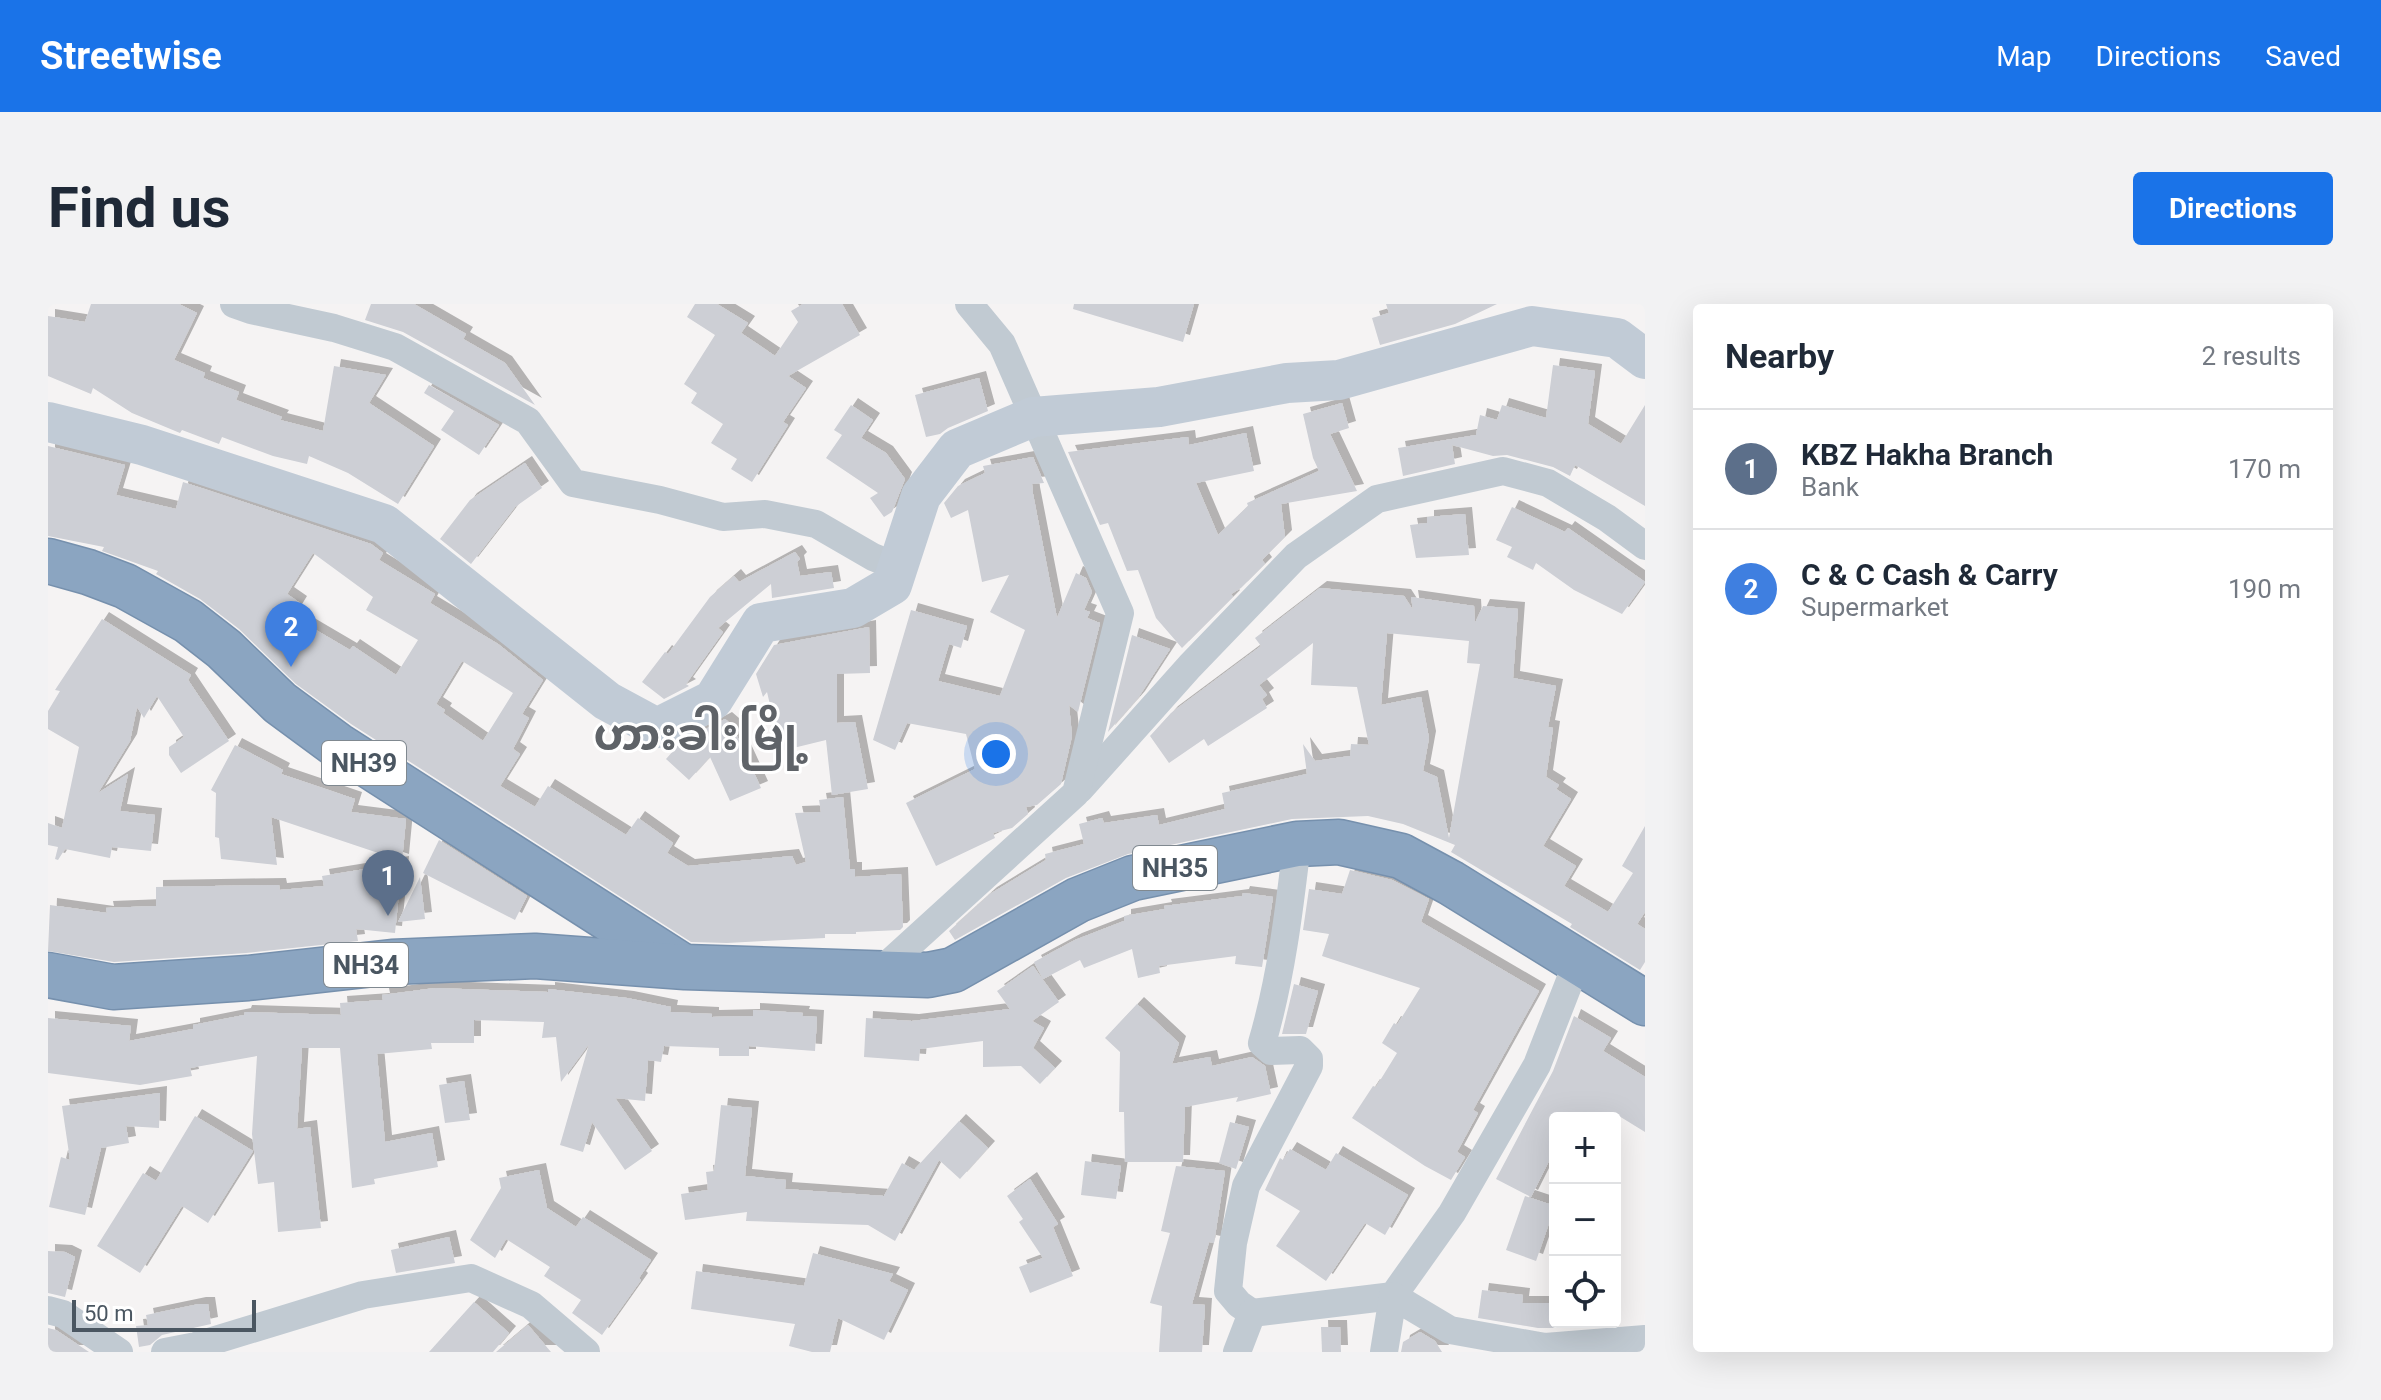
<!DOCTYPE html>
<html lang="en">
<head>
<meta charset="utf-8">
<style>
	body { margin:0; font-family:Roboto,"Noto Sans Myanmar",sans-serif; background:#f2f2f3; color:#1f2937 }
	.controls { position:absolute; right:24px; bottom:24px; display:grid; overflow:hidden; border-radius:8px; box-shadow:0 8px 32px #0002 }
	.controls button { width:72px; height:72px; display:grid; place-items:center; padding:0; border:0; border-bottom:2px solid #e0e1e3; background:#fff; color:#1f2937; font:40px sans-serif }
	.scale { position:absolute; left:24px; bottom:20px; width:184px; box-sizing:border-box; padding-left:8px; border:4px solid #4a5661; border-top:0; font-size:22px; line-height:28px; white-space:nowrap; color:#4a5661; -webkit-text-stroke:6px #fff; paint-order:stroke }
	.you { position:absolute; left:948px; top:450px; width:28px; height:28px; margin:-20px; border:6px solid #fff; border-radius:50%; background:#1a73e8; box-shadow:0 0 0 12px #1a73e833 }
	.badge { display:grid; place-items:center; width:52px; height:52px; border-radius:50%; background:#1a73e8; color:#fff; font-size:26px; font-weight:700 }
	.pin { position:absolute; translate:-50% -66px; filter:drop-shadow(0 2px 4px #0008) }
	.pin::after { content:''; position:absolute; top:42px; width:28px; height:24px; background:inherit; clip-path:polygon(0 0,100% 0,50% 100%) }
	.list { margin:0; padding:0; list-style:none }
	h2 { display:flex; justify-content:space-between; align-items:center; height:104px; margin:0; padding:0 32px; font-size:34px }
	h2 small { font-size:26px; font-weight:400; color:#747a83 }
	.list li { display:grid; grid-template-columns:52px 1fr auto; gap:24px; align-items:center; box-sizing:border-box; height:120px; padding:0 32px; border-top:2px solid #e0e1e3 }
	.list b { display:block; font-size:30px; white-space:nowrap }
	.list p { margin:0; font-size:26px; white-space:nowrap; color:#747a83 }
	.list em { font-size:26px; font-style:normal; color:#747a83 }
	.icon { flex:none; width:44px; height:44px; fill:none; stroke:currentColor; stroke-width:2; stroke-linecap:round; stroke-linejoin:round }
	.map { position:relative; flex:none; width:1597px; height:1048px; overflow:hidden; border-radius:8px }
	header { display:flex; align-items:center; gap:48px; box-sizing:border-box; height:112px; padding:0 40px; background:#1a73e8; color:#fff }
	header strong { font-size:38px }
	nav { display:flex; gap:44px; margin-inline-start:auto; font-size:28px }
	.intro { display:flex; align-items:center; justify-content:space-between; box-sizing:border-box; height:192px; padding:0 48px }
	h1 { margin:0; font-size:56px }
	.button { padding:20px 36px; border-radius:8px; background:#1a73e8; color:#fff; font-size:28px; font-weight:700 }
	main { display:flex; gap:48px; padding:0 48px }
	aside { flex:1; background:#fff; border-radius:8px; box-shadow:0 8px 32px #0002 }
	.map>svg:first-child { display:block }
</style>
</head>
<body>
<header>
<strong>Streetwise</strong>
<nav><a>Map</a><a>Directions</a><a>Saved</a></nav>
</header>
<div class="intro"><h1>Find us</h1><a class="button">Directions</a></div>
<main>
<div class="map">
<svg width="1597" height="1048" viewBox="0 0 1597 1048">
	<defs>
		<filter id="shadow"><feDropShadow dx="7" dy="-7" stdDeviation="0" flood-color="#0004"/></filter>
	</defs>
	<rect width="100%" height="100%" fill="#f5f3f3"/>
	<g fill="#cdcfd5" fill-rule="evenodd" filter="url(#shadow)">
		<polygon points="43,0 131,0 149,9 126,56 157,69 155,74 191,88 188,96 234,113 232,116 275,127 286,62 338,71 321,99 386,142 350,200 300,169 261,152 259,160 225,152 174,133 171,140 134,126 132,129 84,109 45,84 43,90 0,72 0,12 37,18"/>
		<polygon points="323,0 366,0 418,30 415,35 457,59 487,101 355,28 317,16"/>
		<polygon points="647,0 669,0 700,19 693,29 727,52 750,18 743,7 755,0 794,0 812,31 740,72 758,84 735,118 740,121 704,178 683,165 689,155 663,139 675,120 643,99 649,89 636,80 667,31 639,13"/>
		<polygon points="1026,0 1146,0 1135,38 1025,5"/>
		<polygon points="1338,0 1449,0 1407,20 1332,41 1324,14 1341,9"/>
		<polygon points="1505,61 1547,67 1540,120 1573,140 1597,101 1597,202 1527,161 1522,172 1505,163 1459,151 1445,152 1404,141 1407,160 1355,172 1350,144 1428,131 1432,111 1449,116 1454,101 1498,114"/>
		<polygon points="931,74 940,107 900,124 892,130 878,133 867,91"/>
		<polygon points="381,81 451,121 431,151 393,126 406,107 376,89"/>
		<polygon points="1294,99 1301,124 1282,130 1309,187 1233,200 1237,233 1214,256 1217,260 1193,284 1183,290 1185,293 1134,344 1108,314 1090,266 1079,267 1060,219 1052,221 1020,148 1140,133 1141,141 1198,129 1206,167 1148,179 1170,231 1200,202 1199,199 1271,167 1265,154 1255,110"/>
		<polygon points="803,101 825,116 813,134 838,149 857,175 844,208 836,213 822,194 830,189 778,154 794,131 786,126"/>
		<path d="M0,142L77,161L68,191L128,205L135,178L323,240L335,249L331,256L387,290L382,299L450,340L495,376L474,410L481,414L465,445L472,450L452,482L487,503L500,482L578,531L590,514L625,539L619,549L640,562L744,552L748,561L758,558L747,509L773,508L771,496L795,493L802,565H807V573L853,570L855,623L852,626L808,628V630H777V634L679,639L643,638L303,420L248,380L191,325L152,295L108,270L110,267L54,247L56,243L0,232ZM265,249L325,293L318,306L370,336L348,371L305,342L302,346L244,312L252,299L239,290ZM414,357L465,389L435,437L395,409L397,406L388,400Z"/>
		<polygon points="985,153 996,179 984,180 985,190 1009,314 1028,269 1038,274 1044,288 1036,306 1042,308 1039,314 1052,319 1030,408 1021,401 1024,432 1013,480 989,501 978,503 980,510 964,524 945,529 947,534 888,562 858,499 927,465 918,430 859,419 847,446 825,436 863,306 919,322 913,344 901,340 890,377 952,392 977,326 942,308 961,271 934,278 920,206 903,214 896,199 910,182 937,169 935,162"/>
		<polygon points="477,159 494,184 467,203 423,260 392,235 422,196"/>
		<polygon points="1464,203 1517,228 1520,224 1597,278 1574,310 1526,286 1488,259 1485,266 1459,253 1464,243 1448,236"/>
		<polygon points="1417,210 1421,251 1368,254 1362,221 1379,219 1379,213"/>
		<polygon points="747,248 752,255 749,258 752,272 783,268 786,284 724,294 723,280 670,324 675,328 638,380 641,382 616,395 594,378 617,348 620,350 662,293 686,272 691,278"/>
		<path d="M1272,284L1356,292L1365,306L1363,293L1426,302L1427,319L1435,302L1470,305L1465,374L1508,382L1500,423L1505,424L1498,473L1511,481L1508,485L1523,495L1495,542L1528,562L1516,582L1560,608L1585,569L1574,562L1597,522V608L1589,620L1597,625V658L1592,666L1522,623L1524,620L1403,548L1407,541L1355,520L1320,512L1244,515L1080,550L1018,574L907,636L901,627L942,590L998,556L997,550L1036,540L1031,520L1054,514L1056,519L1109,511L1111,521L1177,505L1174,489L1259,470L1255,440L1267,457L1302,452L1303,440L1321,441L1309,383L1263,381L1265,339L1211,381L1219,391L1214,395L1219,404L1160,442L1156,435L1121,459L1102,432L1123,409L1213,342L1207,334ZM1339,329L1421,337L1419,359L1432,360L1401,534L1389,473L1375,467L1381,434L1373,393L1333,401Z"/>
		<polygon points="54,315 143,371 140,376 181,437 133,469 121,451 121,443 136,433 109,392 96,414 89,403 82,437 50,489 80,470 72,507 107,511 103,547 64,543 62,554 17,545 10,556 7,555 10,543 0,541 0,519 14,524 31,443 0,425 0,407 12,387 7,386"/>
		<polygon points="821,323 822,369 789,370 789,419 807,418 820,485 784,491 778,436 733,447 719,388 715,393 708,370 726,341"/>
		<polygon points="1084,331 1122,345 1090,394 1060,428"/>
		<polygon points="677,415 684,421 713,484 682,497 662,453 641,476 618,455 633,438"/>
		<polygon points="187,441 235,466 233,470 307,495 303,508 358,515 354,557 223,513 229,561 173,555 171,534 167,533 168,489 163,486"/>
		<polygon points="391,536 479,592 467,616 375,569"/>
		<polygon points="354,559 347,629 308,625 310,637 198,649 66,658 0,647 2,601 59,609 58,604 108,602 108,583 231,581 232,586 276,582 274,572"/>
		<polygon points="1302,566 1344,576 1381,595 1373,618 1491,687 1425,806 1430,809 1409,848 1417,853 1403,876 1377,862 1304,814 1325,782 1328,783 1349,749 1334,739 1346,719 1349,721 1372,684 1274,652 1281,630 1255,626 1261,585 1294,590"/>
		<polygon points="372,573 377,615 350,618"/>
		<polygon points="1195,589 1225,593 1214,663 1187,660 1188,652 1111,662 1112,669 1090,674 1084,645 1036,664 1032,656 995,675 986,658 1027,636 1076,617 1076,612 1117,605 1116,602 1194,592"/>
		<polygon points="985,662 1011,698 984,717 996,724 985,744 1007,764 992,780 973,762 935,763 935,737 872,745 871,757 816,753 818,714 864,717 962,705 949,687"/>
		<polygon points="1246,680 1270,687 1258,730 1234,730"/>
		<polygon points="387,684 500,688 500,685 579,694 623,703 622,708 664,710 664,713 705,712 705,706 755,709 754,712 769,713 767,747 701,742 701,752 671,752 671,744 616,742 613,758 600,756 597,797 567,794 604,847 577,866 544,818 535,848 512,841 541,740 513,778 508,733 494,734 496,718 426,716 426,739 383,739 384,745 329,750 337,838 384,829 390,863 326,875 327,880 304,884 292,744 254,744 249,825 262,823 273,924 230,928 226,878 210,880 204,830 209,752 142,764 144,772 92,781 0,769 0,714 83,722 81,737 145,725 145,721 196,711 197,708 293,711 292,699 335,696 334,691"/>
		<polygon points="1089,700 1131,739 1124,760 1162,753 1164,762 1204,753 1217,762 1223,790 1188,798 1190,793 1137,803 1135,858 1077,858 1076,808 1071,808 1072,748 1057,734"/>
		<polygon points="1526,712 1563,734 1555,747 1597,773 1597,828 1571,812 1507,814 1507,845 1483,893 1448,875 1505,767"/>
		<polygon points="416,777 422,816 397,819 391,781"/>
		<polygon points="112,789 111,824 78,822 81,839 53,844 37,911 1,903 13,853 22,856 14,802"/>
		<polygon points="673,801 704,804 697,872 738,876 737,885 836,892 854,859 866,866 911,817 940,844 912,875 891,856 847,937 820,921 698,917 699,908 637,916 633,890 660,886 658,868 666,867"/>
		<polygon points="147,812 205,847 160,919 134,902 92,969 49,942 95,869 108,877"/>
		<polygon points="1182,818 1201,823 1188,865 1171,859"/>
		<polygon points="1242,845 1278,866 1288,849 1360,891 1337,931 1317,919 1278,977 1228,942 1252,907 1217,886 1232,854 1235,856"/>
		<polygon points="1037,857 1073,862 1068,895 1033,891"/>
		<polygon points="1128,862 1177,867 1166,939 1161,938 1144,1000 1157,1001 1154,1048 1111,1048 1114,1002 1102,999 1122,929 1113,927"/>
		<polygon points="491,866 499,904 528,923 535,913 603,956 591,974 593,976 554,1031 524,1009 533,996 496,972 502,963 458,935 447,954 422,936 453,884 451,874"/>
		<polygon points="982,875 1010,920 1005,923 1025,972 982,989 971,963 995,954 971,918 975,915 959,892"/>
		<polygon points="1477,892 1507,902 1488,957 1458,946"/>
		<polygon points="401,933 407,959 348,969 343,946"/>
		<polygon points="0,947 17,948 27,953 17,993 0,989"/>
		<polygon points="765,949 845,970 841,977 860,986 836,1036 790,1014 782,1048 764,1048 741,1042 747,1020 643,1005 648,967 756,982"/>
		<polygon points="1434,986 1475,991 1474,999 1507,999 1507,1024 1490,1024 1430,1014"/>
		<polygon points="426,998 461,1029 445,1048 381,1048"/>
		<polygon points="151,1000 160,1000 163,1020 114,1031 102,1041 91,1043 88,1022 100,1021 98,1011"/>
		<polygon points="480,1021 503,1048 448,1048"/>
		<polygon points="1273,1023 1292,1023 1293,1048 1274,1048"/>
		<polygon points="0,1024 8,1026 41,1048 0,1048"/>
		<polygon points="1372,1028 1387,1037 1394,1048 1353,1048 1355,1038"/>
	</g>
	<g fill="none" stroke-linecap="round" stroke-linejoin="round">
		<defs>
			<g id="highway">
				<polyline points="0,257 40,268 77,282 140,317 176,345 232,399 289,441 631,660"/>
				<polyline points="0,671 65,683 200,674 344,658 487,652 637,663 880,671 905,666 1030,596 1085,574 1249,540 1291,538 1353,552 1403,579 1597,699"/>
			</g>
		</defs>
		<use href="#highway" stroke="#7690ad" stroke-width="47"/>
		<g stroke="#c1cad2" stroke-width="28">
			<polyline points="186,0 203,6 286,24 347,43 480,117 525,179 612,196 675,213 717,210 768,220 825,253 850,263"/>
			<polyline points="1032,485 1142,362 1248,252 1329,195 1455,167 1500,179 1559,214 1597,242"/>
			<polyline points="828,671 1028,489 1072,309 954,40 921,0"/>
			<polyline points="0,1006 15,1010 71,1048"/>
			<path d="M1204,1009L1191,1000L1180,987L1185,939L1198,882L1261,762V755L1252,746L1223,747L1214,739C1233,674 1241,608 1249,540"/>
			<polyline points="117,1048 148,1042 315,991 423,974 483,1001 538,1048"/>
			<polyline points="1189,1048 1204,1009 1345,992 1404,909 1489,761 1530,656"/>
			<polyline points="1336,1048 1345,992 1402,1026 1497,1043 1597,1035"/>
		</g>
		<polyline stroke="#c1cbd6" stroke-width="40" points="0,118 94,141 336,220 559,397 609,424 665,396 713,319 805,304 844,281 873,192 909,145 985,113 1111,103 1239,79 1291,76 1484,22 1569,34 1597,55"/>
		<use href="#highway" stroke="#8ba5c1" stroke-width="44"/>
	</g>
	<g text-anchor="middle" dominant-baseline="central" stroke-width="6" stroke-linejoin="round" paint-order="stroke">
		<g fill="#fff" stroke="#808990" stroke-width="2">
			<rect x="274" y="437" width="84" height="44" rx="6"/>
			<rect x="1085" y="542" width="84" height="44" rx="6"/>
			<rect x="276" y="639" width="84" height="44" rx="6"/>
		</g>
		<g font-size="26" font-weight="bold" fill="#4a5661">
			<text x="316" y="459">NH39</text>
			<text x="1127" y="564">NH35</text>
			<text x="318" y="661">NH34</text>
		</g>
		<g font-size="44" font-weight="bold" fill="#5f6368" stroke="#fff">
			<text x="653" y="431">ဟားခါးမြို့</text>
		</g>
	</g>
</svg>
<div class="controls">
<button>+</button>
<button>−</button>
<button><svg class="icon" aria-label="locate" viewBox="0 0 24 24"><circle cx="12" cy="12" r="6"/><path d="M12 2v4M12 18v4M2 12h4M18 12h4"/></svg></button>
</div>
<div class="scale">50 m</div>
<div class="you"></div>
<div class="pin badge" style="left:340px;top:612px;background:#5c6f8a">1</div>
<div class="pin badge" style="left:243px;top:363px;background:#3f7fe0">2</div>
</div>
<aside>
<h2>Nearby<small>2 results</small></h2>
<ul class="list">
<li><span class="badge" style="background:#5c6f8a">1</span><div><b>KBZ Hakha Branch</b><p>Bank</p></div><em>170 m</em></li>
<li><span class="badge" style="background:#3f7fe0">2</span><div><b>C &amp; C Cash &amp; Carry</b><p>Supermarket</p></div><em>190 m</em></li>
</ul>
</aside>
</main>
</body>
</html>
